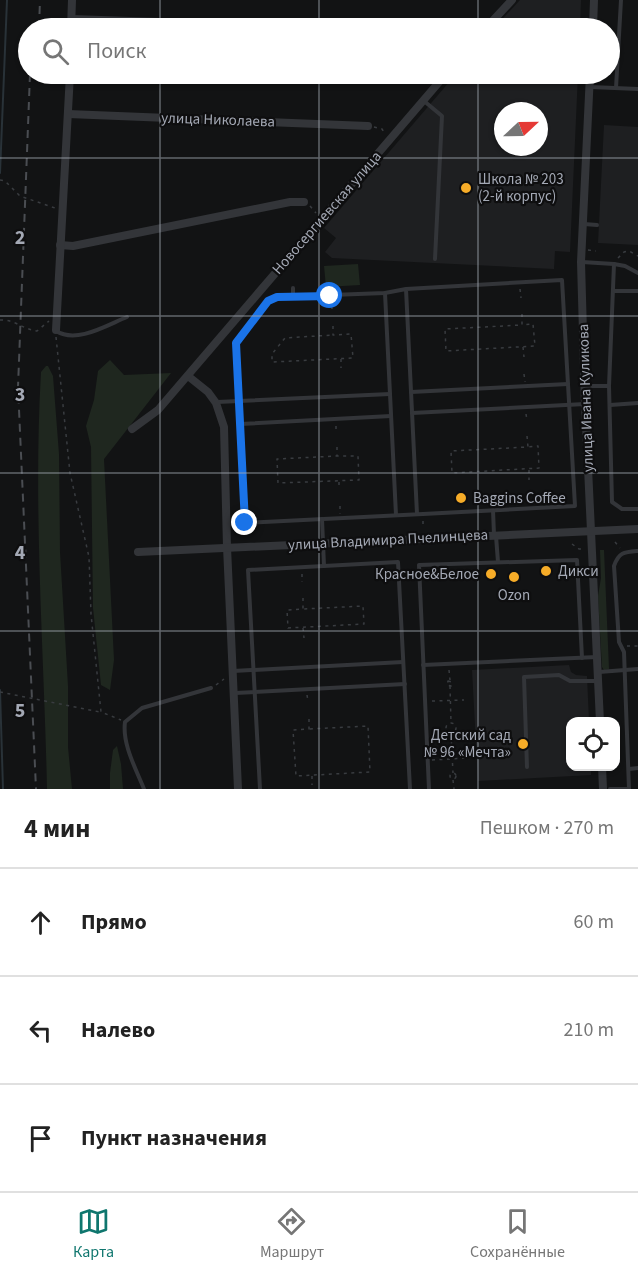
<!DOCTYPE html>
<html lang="ru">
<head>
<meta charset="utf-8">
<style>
	body { margin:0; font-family:"Source Sans 3",sans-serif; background:#f6f6f6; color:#222 }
	.controls { position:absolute; right:18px; bottom:18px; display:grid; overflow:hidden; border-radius:12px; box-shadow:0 2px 4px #0004 }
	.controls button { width:54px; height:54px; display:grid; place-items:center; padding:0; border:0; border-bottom:2px solid #e0e0e0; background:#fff; color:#222; font:30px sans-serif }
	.compass { position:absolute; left:494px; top:102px; width:54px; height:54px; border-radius:50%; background:#fff; box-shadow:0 2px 4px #0004; rotate:68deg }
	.stop { position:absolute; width:18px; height:18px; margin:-14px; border:4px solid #1a73e8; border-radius:50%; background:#fff }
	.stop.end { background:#1a73e8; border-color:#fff; box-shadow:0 2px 6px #0008 }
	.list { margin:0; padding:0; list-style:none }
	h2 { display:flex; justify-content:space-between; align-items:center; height:78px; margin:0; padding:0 24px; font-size:26px }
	h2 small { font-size:20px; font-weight:400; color:#767676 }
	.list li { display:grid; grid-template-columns:39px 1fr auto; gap:18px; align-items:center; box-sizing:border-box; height:108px; padding:0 24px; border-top:2px solid #e0e0e0 }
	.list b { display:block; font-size:22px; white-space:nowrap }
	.list em { font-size:20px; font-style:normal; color:#767676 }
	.icon { flex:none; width:33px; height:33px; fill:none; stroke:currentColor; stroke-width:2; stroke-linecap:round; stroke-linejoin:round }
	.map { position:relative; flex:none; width:638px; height:789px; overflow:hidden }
	.search { position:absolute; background:#fff; box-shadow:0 2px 4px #0004; left:18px; right:18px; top:18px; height:66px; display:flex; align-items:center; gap:15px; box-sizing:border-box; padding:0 21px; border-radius:33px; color:#767676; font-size:22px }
	.sheet { height:402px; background:#fff }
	nav { display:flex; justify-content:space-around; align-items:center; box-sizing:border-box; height:84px; border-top:2px solid #e0e0e0; background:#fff; font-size:16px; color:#767676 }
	nav a { display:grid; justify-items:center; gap:3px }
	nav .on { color:#0f766e }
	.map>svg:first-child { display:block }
</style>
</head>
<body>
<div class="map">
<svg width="638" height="789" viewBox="0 0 638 789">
	<rect width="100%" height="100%" fill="#121314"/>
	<g fill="#1e1f21" fill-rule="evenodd">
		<polygon points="520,0 581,0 580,28 494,28"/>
		<path d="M456,74H578L570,252L555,251L554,269L332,258L325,252L336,238L324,228ZM503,111H539V147H503Z"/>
		<polygon points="604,125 638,127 638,245 598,243"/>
		<polygon points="569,665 571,672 576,675 587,676 589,721 570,722 570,766 591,767 591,775 478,781 472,670"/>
	</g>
	<g fill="#1f271f">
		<polygon points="358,264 360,285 326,287 324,266"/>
		<polygon points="110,360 124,375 171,373 104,459 114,660 110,690 101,685 93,608 91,447 86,426 94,400 98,371"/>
		<path d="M46,366H48L53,376L59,454L60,552L68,686V747L72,789H47C44,650 33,511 41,372Z"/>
		<polygon points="600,550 604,550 609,669 604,670 602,667 598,596 601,578"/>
		<polygon points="117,746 121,764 123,789 110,789 110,773 113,750"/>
	</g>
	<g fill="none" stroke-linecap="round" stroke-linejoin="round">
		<g stroke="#293238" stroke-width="2">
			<polyline points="0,173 7,0"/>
			<polyline points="0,690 3,789"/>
		</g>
		<g stroke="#393c40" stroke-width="1.5" stroke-dasharray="3 4.5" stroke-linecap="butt">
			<polyline points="374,127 382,129 385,134"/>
			<polyline points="0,180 5,181 20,196 55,208"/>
			<polyline points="310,206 316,213"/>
			<polyline points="588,250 596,251"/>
			<polyline points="618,258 624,252 629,251 638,256"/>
			<polyline points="520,289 521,298"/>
			<polyline points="331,300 332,309"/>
			<polyline points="522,314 522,325 445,329 446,351 535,346 533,324 522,325"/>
			<path d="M0,320C14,319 22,329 37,331L49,321"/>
			<polyline points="333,326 333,335 351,334 353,358 272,362 272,354 285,338 333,335"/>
			<polyline points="56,337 70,473 89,557 91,614 101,712 121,720"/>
			<polyline points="523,347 524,357"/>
			<polyline points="341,359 341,368"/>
			<polyline points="524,374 525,382"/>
			<polyline points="526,414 527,420"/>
			<polyline points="336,426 336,431"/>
			<polyline points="527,436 528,447 451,451 452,473 539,468 538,446 528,447"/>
			<polyline points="337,447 337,456 277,459 278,483 359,480 358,456 337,456"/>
			<polyline points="529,470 529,480"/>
			<polyline points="339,482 339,489"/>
			<polyline points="340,506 340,514"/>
			<polyline points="423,521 423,526"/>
			<polyline points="615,542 620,548"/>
			<polyline points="572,544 579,549 584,549"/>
			<polyline points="302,574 302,582"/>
			<polyline points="303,598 303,609 287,610 288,628 364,624 363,606 303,609"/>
			<polyline points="303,628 304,638"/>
			<polyline points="627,646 638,646"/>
			<polyline points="449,670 450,680"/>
			<polygon points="448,681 452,682 451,686 447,685"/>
			<polyline points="216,685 224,679"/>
			<polyline points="450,686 451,723"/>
			<polyline points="0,692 100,712"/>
			<polyline points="307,695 308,701"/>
			<polyline points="432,701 464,700"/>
			<polyline points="309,719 309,729 293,730 296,776 370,772 368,726 309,729"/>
			<circle cx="451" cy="728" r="5"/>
			<polyline points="451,733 453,773"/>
			<polyline points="432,760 467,758"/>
			<circle cx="453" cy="776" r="3"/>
			<polyline points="312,776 312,785"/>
			<polyline points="453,780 454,789"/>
		</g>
		<g stroke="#333539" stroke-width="4">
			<polyline points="591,87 638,89"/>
			<polyline points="616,88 621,0"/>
			<polyline points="424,101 442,116 435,259"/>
			<polyline points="584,224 597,225"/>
			<polyline points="582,262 614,264 625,266 638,273"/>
			<polyline points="614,264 609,386 612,502 622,509 638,509"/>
			<polyline points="293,288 293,297"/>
			<path d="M406,289L562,280L575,506L423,514C364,517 305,520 245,523L236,343L268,301L277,297L385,293L406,289L417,514"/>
			<polyline points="614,291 638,291"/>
			<polyline points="385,293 396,515"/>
			<path d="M56,331C77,344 107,325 127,317"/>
			<polyline points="586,386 609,386"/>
			<polyline points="411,392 568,384"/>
			<polyline points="217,402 390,394"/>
			<polyline points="610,405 638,403"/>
			<polyline points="412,413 585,404"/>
			<polyline points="240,424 391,416"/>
			<polyline points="493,510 494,535"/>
			<polyline points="322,519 324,566"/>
			<polyline points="496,536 498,562"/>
			<polyline points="423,665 597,657"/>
			<polyline points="233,671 403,662"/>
			<polyline points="599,672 638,669"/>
			<polyline points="235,693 405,684"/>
			<polyline points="527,767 524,677 559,675 570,681 599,681"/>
			<polyline points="629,769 638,768"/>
			<path d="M144,789C136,769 122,744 125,722L142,708L211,688"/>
			<polyline points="260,789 248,570 398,562 410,789"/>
			<polyline points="429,789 419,565 577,560 582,658"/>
			<polyline points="610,789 629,789"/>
			<path d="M629,789L624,652L619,642L614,566C619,552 624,552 638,551"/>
		</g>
		<g stroke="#333539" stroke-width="8">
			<polyline points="72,19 190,23 446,27"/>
			<polyline points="71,28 72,0"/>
			<polyline points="486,28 512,0"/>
			<polyline points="593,28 594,0"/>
			<polyline points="590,74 581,262 585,404 600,722"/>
			<polyline points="68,114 368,126"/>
			<polyline points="60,245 73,246 290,202 304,202"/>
			<polyline points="56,330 70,74"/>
			<polyline points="188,376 208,392 216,403 224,427 227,547 238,789"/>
			<polyline points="132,429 158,410 446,74"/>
			<polyline points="138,552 638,529"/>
			<polyline points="602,766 603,789"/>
		</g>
		<g stroke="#4a4d52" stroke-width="2" stroke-dasharray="8 6" stroke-linecap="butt">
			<polyline points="39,28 40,0"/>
			<polyline points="30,74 18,387 36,789"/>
		</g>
	</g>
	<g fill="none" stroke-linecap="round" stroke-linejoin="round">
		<polyline stroke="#1a73e8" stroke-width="8" points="245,523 236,343 268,301 277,297 330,296"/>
	</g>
	<path fill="none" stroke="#a4a9b5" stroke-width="1.5" stroke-opacity="0.55" d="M160,0V28M319,0V28M478,0V28M160,74V789M319,74V789M478,74V789M0,158H638M0,316H638M0,473H638M0,631H638"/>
	<g fill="#f6ac28" stroke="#0e0e0f" stroke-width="2">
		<circle cx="466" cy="188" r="6"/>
		<circle cx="461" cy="498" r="6"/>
		<circle cx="546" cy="571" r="6"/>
		<circle cx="491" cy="574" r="6"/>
		<circle cx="514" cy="577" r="6"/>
		<circle cx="523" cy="744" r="6"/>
	</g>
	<g text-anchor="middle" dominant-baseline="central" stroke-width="4.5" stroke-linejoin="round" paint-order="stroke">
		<g font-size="15" fill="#a4a9b5" stroke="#0e0e0f">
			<text transform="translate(218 120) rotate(2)">улица Николаева</text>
			<text transform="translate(327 213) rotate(-49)">Новосергиевская улица</text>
			<text transform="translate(586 398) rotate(-92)">улица Ивана Куликова</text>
			<text transform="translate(388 540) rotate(-3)">улица Владимира Пчелинцева</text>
		</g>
		<g font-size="15" fill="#a4a9b5" stroke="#0e0e0f" text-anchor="start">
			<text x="478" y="179">Школа № 203<tspan x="478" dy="17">(2-й корпус)</tspan></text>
			<text x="473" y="498">Baggins Coffee</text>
			<text x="558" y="571">Дикси</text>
			<text x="479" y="574" text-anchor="end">Красное&amp;Белое</text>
			<text x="514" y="595" text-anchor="middle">Ozon</text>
			<text x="511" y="735" text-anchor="end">Детский сад<tspan x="511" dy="17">№ 96 «Мечта»</tspan></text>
		</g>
	</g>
	<g font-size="20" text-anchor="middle" font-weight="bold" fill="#a4a9b5" stroke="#0e0e0f" stroke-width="4.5" stroke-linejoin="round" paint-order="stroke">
		<text x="20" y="244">2</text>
		<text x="20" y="401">3</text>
		<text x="20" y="559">4</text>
		<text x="20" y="717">5</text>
	</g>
</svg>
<div class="controls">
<button><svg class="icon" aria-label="locate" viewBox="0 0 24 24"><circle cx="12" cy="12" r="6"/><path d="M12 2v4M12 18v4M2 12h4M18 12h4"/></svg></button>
</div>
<svg class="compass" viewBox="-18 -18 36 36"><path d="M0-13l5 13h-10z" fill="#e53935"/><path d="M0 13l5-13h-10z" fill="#767676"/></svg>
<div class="stop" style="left:330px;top:296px"></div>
<div class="stop end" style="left:245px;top:523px"></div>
<div class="search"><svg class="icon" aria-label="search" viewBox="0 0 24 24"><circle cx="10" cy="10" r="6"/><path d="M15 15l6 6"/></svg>Поиск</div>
</div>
<section class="sheet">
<h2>4 мин<small>Пешком · 270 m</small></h2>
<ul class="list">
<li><svg class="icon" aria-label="ahead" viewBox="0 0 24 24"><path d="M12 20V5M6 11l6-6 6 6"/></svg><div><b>Прямо</b></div><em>60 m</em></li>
<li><svg class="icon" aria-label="left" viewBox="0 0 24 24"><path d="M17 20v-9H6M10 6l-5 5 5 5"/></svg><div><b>Налево</b></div><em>210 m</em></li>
<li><svg class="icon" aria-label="arrive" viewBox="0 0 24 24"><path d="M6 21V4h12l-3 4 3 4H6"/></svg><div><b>Пункт назначения</b></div></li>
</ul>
</section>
<nav>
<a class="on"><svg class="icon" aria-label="map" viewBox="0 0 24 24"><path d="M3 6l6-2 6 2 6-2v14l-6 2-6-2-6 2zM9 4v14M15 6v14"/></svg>Карта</a>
<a><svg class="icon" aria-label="directions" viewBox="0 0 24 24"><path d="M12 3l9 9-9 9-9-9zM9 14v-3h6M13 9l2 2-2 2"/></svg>Маршрут</a>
<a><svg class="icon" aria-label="saved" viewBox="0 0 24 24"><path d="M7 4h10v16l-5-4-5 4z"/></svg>Сохранённые</a>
</nav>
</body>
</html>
